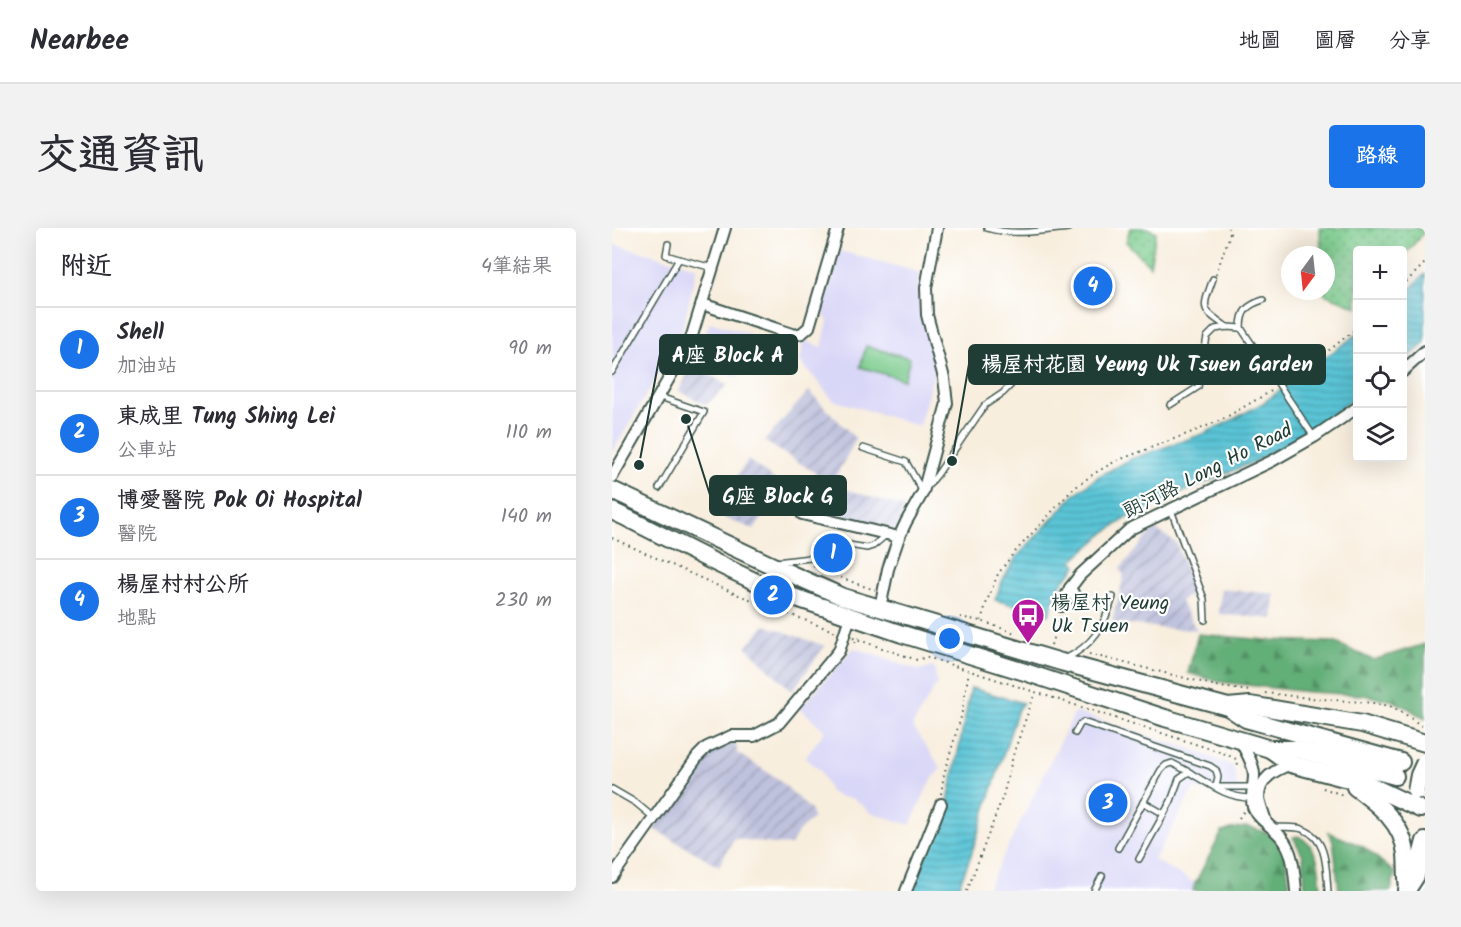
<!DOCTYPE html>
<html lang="zh-TW">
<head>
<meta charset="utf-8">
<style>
	body { margin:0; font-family:Kalam,"LXGW WenKai TC",sans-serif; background:#f2f2f3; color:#2b2b33 }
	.controls { position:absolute; right:18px; top:18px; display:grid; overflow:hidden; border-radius:6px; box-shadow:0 6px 24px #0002 }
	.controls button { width:54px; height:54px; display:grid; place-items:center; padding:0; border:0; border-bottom:2px solid #e1e1e2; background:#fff; color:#2b2b33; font:30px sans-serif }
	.compass { position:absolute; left:669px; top:18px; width:54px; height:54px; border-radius:50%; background:#fff; box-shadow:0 6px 24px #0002; rotate:195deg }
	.you { position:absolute; left:338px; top:411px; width:21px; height:21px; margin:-15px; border:4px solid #fff; border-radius:50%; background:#1a73e8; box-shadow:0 0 0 9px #1a73e833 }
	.badge { display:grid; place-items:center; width:39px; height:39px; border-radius:50%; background:#1a73e8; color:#fff; font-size:20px; font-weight:700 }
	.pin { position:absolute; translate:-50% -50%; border:3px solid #fff; box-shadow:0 2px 6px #0006 }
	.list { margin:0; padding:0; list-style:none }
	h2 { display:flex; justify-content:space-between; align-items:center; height:78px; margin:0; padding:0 24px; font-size:26px }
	h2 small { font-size:20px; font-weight:400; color:#7c7c81 }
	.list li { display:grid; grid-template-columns:39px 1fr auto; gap:18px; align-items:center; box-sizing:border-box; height:84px; padding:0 24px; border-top:2px solid #e1e1e2 }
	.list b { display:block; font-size:22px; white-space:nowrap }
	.list p { margin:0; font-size:20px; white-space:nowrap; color:#7c7c81 }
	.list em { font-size:20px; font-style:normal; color:#7c7c81 }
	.icon { flex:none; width:33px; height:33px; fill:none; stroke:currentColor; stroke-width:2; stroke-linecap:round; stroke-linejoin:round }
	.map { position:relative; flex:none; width:813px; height:663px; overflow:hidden; border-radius:6px }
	header { display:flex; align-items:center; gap:36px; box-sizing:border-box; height:84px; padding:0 30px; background:#fff; border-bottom:2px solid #e1e1e2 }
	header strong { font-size:28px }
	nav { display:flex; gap:33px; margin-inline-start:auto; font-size:21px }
	.intro { display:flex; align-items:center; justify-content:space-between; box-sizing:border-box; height:144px; padding:0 36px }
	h1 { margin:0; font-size:42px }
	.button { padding:15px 27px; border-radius:6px; background:#1a73e8; color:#fff; font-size:21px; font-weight:700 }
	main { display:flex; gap:36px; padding:0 36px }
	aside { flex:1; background:#fff; border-radius:6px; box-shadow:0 6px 24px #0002 }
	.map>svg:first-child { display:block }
</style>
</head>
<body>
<header>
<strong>Nearbee</strong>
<nav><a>地圖</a><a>圖層</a><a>分享</a></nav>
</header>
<div class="intro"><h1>交通資訊</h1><a class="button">路線</a></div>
<main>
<aside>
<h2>附近<small>4筆結果</small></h2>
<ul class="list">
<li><span class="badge">1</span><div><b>Shell</b><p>加油站</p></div><em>90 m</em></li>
<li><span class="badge">2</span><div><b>東成里 Tung Shing Lei</b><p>公車站</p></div><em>110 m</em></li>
<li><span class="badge">3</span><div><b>博愛醫院 Pok Oi Hospital</b><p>醫院</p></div><em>140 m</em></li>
<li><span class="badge">4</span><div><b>楊屋村村公所</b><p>地點</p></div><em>230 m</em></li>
</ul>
</aside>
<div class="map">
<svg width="813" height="663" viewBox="0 0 813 663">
	<defs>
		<pattern id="industrial-furrows" width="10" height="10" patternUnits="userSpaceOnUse" patternTransform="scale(1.5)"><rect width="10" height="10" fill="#c0c2dd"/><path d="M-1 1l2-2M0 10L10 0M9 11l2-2" fill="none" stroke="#9b9fb4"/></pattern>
		<pattern id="grass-dots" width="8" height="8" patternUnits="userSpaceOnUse" patternTransform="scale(1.5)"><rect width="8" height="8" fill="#7acb8c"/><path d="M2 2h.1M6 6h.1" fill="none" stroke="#63a673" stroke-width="1.8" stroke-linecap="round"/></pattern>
		<pattern id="forest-firs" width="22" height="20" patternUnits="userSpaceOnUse" patternTransform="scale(1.5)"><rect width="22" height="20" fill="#63af78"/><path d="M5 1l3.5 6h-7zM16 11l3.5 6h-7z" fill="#519063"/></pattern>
		<pattern id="water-rules" width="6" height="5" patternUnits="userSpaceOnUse" patternTransform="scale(1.5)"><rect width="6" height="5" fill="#5ac4d6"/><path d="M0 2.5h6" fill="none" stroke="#4aa0ae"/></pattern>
	</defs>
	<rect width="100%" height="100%" fill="#fff"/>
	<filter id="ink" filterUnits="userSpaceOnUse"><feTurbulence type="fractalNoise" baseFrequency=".0167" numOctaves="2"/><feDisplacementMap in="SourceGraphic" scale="12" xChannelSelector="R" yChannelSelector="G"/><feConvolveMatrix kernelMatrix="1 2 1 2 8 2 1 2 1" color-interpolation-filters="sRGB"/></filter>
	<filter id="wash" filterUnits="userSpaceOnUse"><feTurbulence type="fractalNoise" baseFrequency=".008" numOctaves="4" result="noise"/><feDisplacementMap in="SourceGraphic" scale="24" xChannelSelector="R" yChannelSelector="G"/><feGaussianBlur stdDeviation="1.35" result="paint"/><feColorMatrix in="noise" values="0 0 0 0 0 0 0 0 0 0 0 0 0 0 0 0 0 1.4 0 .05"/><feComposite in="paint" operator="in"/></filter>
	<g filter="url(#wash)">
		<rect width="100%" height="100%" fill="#f8eede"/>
		<g fill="#d9d7f7">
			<polygon points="0,16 85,39 69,107 0,225"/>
			<polygon points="228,23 306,44 310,69 325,134 307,198 221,172 188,133 192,112 210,119 216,93 210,84"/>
			<polygon points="98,94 138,106 124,149 82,133"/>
			<polygon points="242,420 305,442 322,439 325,456 300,498 329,540 317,556 298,597 257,584 248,575 239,570 227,569 218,564 208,542 193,530 213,503 188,480"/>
			<polygon points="463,484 581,522 621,538 630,577 615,573 599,565 582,560 542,632 583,655 581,663 374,663"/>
		</g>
		<g fill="url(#industrial-furrows)">
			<polygon points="80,137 116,157 94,177 67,163"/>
			<polygon points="197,163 244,211 220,255 152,213"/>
			<polygon points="136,232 174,260 142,301 99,285"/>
			<polygon points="213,255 292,279 285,302 203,282"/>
			<polygon points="542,300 564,315 582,364 568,373 585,402 549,400 500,394 512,347 508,341"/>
			<polygon points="609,361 663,366 661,391 607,386"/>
			<polygon points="153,397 213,418 180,463 134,419"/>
			<polygon points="124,514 125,525 165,550 198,581 201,590 186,604 179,617 160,616 122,610 107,638 42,601 75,550 94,526 113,517"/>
		</g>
		<g fill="url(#grass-dots)" stroke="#4c8460" stroke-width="1.5">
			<polygon points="518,0 535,0 544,4 538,38 514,14"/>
			<polygon points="708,0 813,0 813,3 791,29 790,22 746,22 745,79 712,66 712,63 714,63 714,27 709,27"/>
		</g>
		<g fill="url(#forest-firs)" stroke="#417656" stroke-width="1.5">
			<polygon points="586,406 656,412 722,414 761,432 813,416 813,491 796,480 781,473 751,467 696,464 608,454 576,445"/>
			<path d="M634,599C674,604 674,629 678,663H581L583,655L610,604L619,601Z"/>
			<polygon points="716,604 752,619 783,645 779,663 727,663 721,613"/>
			<path d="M686,608C707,618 708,642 709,663H693L691,628L681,609Z"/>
		</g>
		<polygon fill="#7acb8c" stroke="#4c8460" stroke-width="1.5" points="254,118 298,130 292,152 248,139"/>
		<g fill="url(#water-rules)" stroke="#3c8085" stroke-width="1.5">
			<polygon points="813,46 813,115 791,134 791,68"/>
			<polygon points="745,106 745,168 698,203 648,231 521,286 495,303 461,332 465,338 451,353 445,362 437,387 383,372 391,351 404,330 463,266 487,248 519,231 591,206 620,192 651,175"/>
			<polygon points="359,460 411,475 406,481 358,630 345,663 298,663 335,578"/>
		</g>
	</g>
	<g filter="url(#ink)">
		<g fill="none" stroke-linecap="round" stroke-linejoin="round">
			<defs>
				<g id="lane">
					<path d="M375,0C401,8 430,3 456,0"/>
					<polyline points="56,16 54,27 67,31"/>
					<path d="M601,51C590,82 588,80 615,99"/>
					<path d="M629,100C629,82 636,77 651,72"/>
					<polyline points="0,144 67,31 101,40"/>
					<polyline points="558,177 586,159 595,109 603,101 615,99 629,100 702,209"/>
					<polyline points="251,220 294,234 311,264 325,247 373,177 391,165 419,136"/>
					<polyline points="47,260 92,184 48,169"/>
					<polyline points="164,272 190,286"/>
					<polyline points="559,282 592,371 593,392"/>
					<polyline points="164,334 198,330 206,328 213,323 237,317 255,320 261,318 274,307"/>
					<path d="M453,431C481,417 492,399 501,369"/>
					<polyline points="463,505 468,496 471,494 598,538 604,542 606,549 604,559"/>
					<path d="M577,544C597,556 616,571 641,570"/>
					<polyline points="605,559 641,559"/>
					<polyline points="0,561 24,575 42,590"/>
					<polyline points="531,574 552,586"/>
					<path d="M662,599C671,600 681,598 690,601C716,610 714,641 716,663"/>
					<polyline points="506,620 549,542 554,537 560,535 577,544 567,551 559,573 527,631"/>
					<polyline points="482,663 490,648"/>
				</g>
				<g id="street">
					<polyline points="90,76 183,107 190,105 197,99 226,0"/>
					<polyline points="790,144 813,123"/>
					<polyline points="0,249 78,114 113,0"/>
					<polyline points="190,286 287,309"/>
					<polyline points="458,360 467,375"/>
					<polyline points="449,378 458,360 468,347 518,301 660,233 702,209 746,179"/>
					<polyline points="268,380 276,341 287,309 294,294 311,264 335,175 332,150 315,87 314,60 325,0"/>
					<path d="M628,512C633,523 642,535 642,547C642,557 638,569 641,579C645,590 662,600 670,610C682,625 682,645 684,663"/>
					<path d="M654,594C652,586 648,577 647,570C647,550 663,542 679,536"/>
					<polyline points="0,649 86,528 95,519 119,508 142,508 167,495 227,423 238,389"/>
					<polyline points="294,663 329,576"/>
				</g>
				<g id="primary">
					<polyline points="0,262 161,338 231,369 449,434 616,479 634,491 789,534"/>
					<polyline points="0,283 15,290 100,333 161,362 290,406 416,445 553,490 645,517 658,521 684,521 783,548"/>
					<polyline points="616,479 638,477 750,496 813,515"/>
					<polyline points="658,521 679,536 755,556 808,581"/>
					<path d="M743,559C766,576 791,595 794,626C795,637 794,648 796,660"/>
					<polyline points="795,662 804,648 813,613"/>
				</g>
			</defs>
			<use href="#lane" stroke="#40584e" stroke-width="8"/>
			<use href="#street" stroke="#40584e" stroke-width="14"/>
			<use href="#primary" stroke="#40584e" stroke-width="20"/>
			<g stroke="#40584e" stroke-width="2" stroke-dasharray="1.5 4.5" stroke-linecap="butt">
				<polyline points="604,46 618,6 616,0"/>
				<polyline points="790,58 813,35"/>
				<polyline points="673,154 720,120 746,99"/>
				<polyline points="0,310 124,366 224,404"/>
				<polyline points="201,338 248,357 263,362"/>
				<polyline points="348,389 369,393 403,405"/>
				<polyline points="369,393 375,373 386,346 401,326 461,261 483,245 504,233 588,201 611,191 661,162"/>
				<polyline points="241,410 305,432 315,429 611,525 624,531 627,539"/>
				<polyline points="243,415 244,412 247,410"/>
				<polyline points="439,417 448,388"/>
				<polyline points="477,426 609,459 638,463"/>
				<polyline points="653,465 698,470 762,475 778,478 790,484 811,499"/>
				<polyline points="711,560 731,567"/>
				<polyline points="329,566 332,546 349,489 357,443"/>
				<polyline points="627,590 632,583"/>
				<polyline points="355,663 391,568 402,524 423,465"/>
			</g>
			<use href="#lane" stroke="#fff" stroke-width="5"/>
			<use href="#street" stroke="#fff" stroke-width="10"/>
			<use href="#primary" stroke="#fff" stroke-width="16"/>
			<defs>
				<polyline id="primary-bridge" points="804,563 807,547 813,534"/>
			</defs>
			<use href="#primary-bridge" stroke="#40584e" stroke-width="20" stroke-linecap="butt"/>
			<use href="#primary-bridge" stroke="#fff" stroke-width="16"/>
		</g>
	</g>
	<defs>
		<symbol id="bus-pin" viewBox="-11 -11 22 30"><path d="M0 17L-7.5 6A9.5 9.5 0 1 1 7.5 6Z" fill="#b5179e" stroke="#fff"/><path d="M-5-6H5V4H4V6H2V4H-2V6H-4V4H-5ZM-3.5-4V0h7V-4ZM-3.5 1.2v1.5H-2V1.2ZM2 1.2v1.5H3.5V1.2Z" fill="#fff"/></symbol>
	</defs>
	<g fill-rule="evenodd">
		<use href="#bus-pin" x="397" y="368" width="38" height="52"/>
	</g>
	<g text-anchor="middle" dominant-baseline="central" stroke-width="4.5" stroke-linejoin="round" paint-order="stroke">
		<g font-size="20" fill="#1f3d34" stroke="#fff">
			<text transform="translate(596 244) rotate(-27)">朗河路 Long Ho Road</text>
		</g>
		<g font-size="20" fill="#1f3d34" stroke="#fff" text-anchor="start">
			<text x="439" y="376">楊屋村 Yeung<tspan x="439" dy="23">Uk Tsuen</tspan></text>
		</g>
	</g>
	<path fill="none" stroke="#1f3d34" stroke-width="2" d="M27 237L48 126M340 233L357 136M74 191L98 267"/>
	<g fill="#1f3d34" stroke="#fff" stroke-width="2">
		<circle cx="27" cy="237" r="6"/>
		<circle cx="340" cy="233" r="6"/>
		<circle cx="74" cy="191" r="6"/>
	</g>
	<g fill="#1f3d34" stroke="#1f3d34" stroke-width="2">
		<rect x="48" y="107" width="137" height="39" rx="6"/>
		<rect x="357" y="117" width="356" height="39" rx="6"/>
		<rect x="98" y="248" width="136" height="39" rx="6"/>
	</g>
	<g font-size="21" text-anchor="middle" font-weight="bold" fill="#fff">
		<text x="116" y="134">A座 Block A</text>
		<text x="535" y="143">楊屋村花園 Yeung Uk Tsuen Garden</text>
		<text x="166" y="275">G座 Block G</text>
	</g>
</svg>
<div class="controls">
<button>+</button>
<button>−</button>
<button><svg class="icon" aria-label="locate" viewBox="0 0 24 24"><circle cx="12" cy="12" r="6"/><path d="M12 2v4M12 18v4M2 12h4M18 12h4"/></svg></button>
<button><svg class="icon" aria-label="layers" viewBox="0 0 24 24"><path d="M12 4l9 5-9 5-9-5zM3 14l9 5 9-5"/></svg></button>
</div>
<svg class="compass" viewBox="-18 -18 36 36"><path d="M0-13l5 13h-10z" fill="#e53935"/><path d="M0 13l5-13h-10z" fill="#7c7c81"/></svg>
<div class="you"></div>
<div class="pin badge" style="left:221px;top:325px">1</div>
<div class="pin badge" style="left:161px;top:367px">2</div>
<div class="pin badge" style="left:496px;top:575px">3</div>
<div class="pin badge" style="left:481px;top:58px">4</div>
</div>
</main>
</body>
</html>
